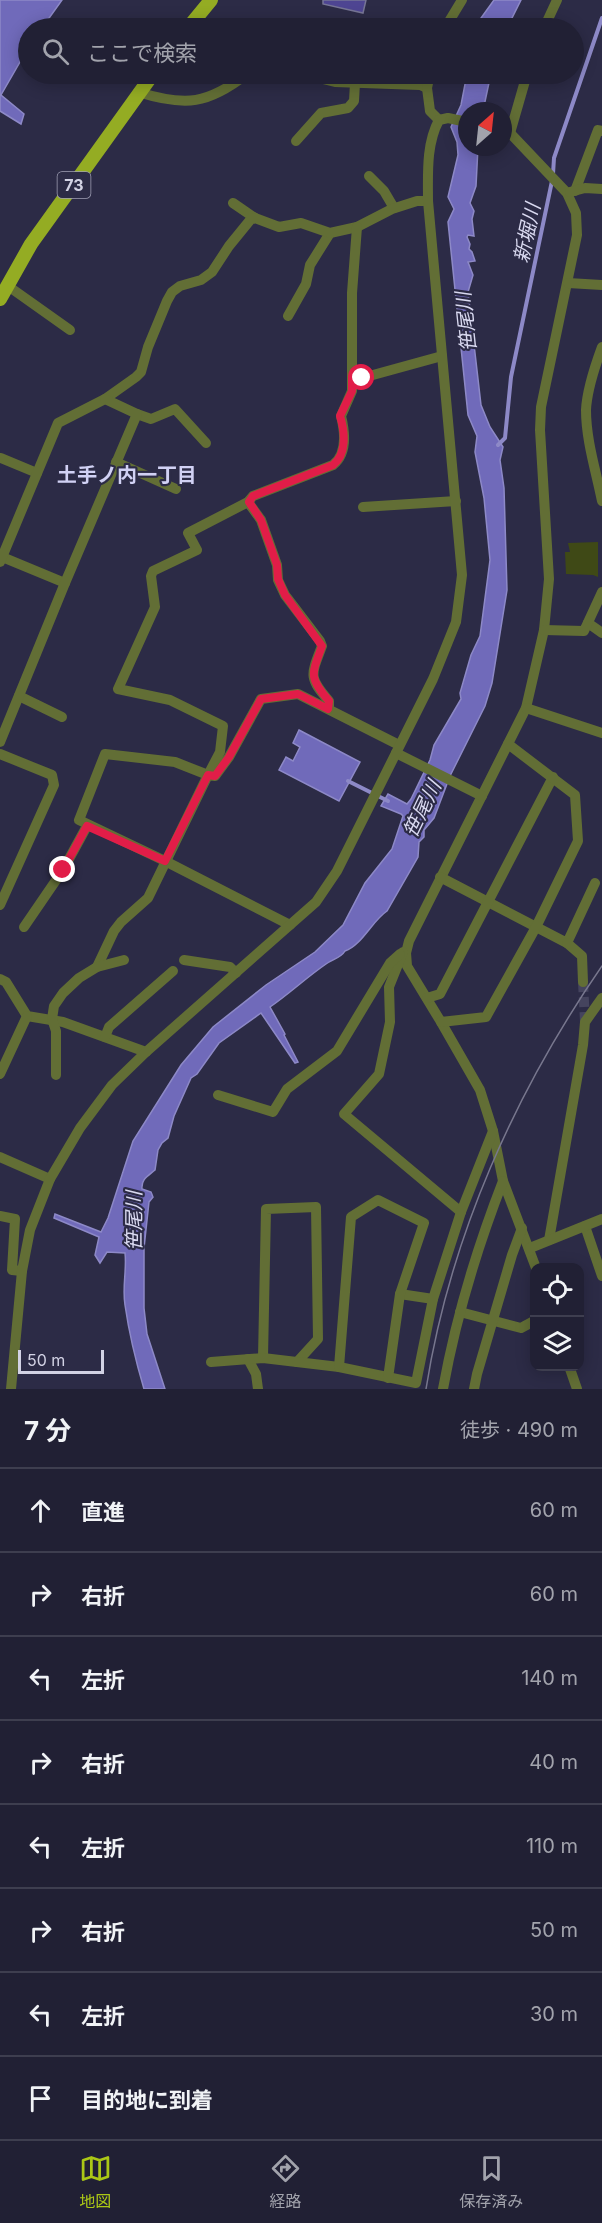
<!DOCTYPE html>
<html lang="ja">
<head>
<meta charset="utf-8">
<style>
	body { margin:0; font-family:Inter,"Noto Sans JP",sans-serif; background:#29283c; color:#f1f3f6 }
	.controls { position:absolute; right:18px; bottom:18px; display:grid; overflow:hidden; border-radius:12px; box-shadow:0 3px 15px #0003 }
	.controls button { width:54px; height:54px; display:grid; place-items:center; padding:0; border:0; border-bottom:2px solid #3e3e4f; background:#212034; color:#f1f3f6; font:30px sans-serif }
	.compass { position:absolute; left:458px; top:102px; width:54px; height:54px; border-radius:50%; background:#212034; box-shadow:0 3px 15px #0003; rotate:27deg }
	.scale { position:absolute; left:18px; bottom:15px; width:86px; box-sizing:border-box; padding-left:6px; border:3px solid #d2d2e4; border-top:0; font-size:16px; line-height:21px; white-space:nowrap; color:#d2d2e4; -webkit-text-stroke:4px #2c2b46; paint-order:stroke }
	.stop { position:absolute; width:18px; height:18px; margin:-14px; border:4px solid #e11d48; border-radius:50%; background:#fff }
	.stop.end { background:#e11d48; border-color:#fff; box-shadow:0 2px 6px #0008 }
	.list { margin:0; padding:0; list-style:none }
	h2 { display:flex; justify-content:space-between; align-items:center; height:78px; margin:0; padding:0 24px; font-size:26px }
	h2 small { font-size:20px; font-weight:400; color:#a2a3ac }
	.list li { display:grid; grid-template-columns:39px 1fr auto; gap:18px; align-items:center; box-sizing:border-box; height:84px; padding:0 24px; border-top:2px solid #3e3e4f }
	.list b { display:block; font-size:22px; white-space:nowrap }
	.list em { font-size:20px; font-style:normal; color:#a2a3ac }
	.icon { flex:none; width:33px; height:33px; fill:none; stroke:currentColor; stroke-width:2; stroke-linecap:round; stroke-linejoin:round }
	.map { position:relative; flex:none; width:602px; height:1389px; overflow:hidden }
	.search { position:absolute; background:#212034; box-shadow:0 3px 15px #0003; left:18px; right:18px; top:18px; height:66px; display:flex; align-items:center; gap:15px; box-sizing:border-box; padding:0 21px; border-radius:33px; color:#a2a3ac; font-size:22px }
	.sheet { height:750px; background:#212034 }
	nav { display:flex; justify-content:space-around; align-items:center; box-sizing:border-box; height:84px; border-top:2px solid #3e3e4f; background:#212034; font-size:16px; color:#a2a3ac }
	nav a { display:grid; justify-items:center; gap:3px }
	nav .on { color:#abc716 }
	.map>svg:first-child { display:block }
</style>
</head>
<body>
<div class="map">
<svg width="602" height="1389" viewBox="0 0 602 1389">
	<rect width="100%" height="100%" fill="#2c2b46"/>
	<polygon fill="#3f4916" points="598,542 598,577 593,575 566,574 565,552 570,552 568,543"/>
	<g fill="#706aba" stroke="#8d89c7" stroke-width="1.5">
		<polygon points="0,0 62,0 42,28 28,28 28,48 1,95 24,114 21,124 0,111"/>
		<polygon points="494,0 521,0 507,28 476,28 476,25"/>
		<path d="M467,74H494L493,78H490L483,111H467V147H478L476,186L470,203L474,211L472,219L474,236L468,235L467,237L470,244L469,249L472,252L475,261L468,262L473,275L468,292L481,405L490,427L503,447L500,460L504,488L507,590L492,683L485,706L450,776L434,818L424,830V837L419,842L418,857L387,911C372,921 362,945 345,951C341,958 333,959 326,964C307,977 289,994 270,1007L285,1034L284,1035L298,1062L295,1063L261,1013L219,1043L197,1074L191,1078L174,1116L168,1138L162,1143L158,1150L155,1170C148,1176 141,1179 142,1189L151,1192L153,1197L149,1202L144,1248V1308L147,1334L165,1389H144C136,1362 129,1333 125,1305C122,1287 127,1270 125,1253L107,1252L100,1263L95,1255L99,1237L54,1218L55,1214L101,1232L108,1218L133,1141L181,1065L213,1027L266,985L315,952L343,925L365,883L392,849L403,816L401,814L381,806L388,794L407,804L411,799L430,760L434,745L461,699L460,693L471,655L480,636L490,560L484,498L475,452L477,436L468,415L448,222L454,209L448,197L458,155L457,142L451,127L461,105Z"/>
		<polygon points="299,730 360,762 339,801 279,770 286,757 293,761 300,747 293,743"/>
	</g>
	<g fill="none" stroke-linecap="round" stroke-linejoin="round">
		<g stroke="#8d89c7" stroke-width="4">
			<polyline points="553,174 554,158 602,18"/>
			<polyline points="498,445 505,438 511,377 552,181"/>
			<polyline points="348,781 388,801"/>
		</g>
	</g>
	<polygon fill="#4e4592" stroke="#767595" stroke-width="1.5" points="323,0 366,0 363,13 323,4"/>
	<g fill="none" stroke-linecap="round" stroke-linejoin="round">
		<polyline stroke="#45445e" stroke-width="10" stroke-dasharray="10 5" stroke-linecap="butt" points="583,982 585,1022"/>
		<g stroke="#626e35" stroke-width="10">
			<polyline points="445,28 462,0"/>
			<polyline points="544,28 557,0"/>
			<polyline points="303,74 335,82 420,85 427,88"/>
			<polyline points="430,74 427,88 430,111 439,120"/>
			<path d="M138,92C186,107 208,104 247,74"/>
			<polyline points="503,131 510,133 567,193 576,213 577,235 541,407 540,430 549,579 544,630 526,708 409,941 406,953 407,966 441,1022 480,1090 493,1131 503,1181 536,1268"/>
			<polyline points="510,133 527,74"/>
			<polyline points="296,141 321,113 348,108 354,101 355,83"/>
			<polyline points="369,176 384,191 394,208"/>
			<polyline points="575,191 598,130 602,131"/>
			<polyline points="570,192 585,188 602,189"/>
			<polyline points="233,203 255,218"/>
			<polyline points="568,283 602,285"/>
			<polyline points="8,286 70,330"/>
			<polyline points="288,316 306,284 310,265 330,233"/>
			<path d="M602,347C595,366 587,389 586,410C586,440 596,471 602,501"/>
			<polyline points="352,378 362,378 442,356"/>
			<polyline points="137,414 151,419 175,409 206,443"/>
			<polyline points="1,458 37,473"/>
			<polyline points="116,462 176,489"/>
			<path d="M248,502L261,520L277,565L278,580L285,595L320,641L322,646C311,675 308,677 329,701V709"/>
			<polyline points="363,507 456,501"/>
			<polyline points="0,556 65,583"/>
			<polyline points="0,562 58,423 105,399 136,377 141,372 148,347 167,301 172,292 180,286 201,280 212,272 229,246 251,219 255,218 279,227 301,223 330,233 357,227 392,209 417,201 428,201"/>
			<polyline points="588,623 602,633"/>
			<polyline points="544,630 584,631 602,592"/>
			<polyline points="19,696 62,717"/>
			<polyline points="526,708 602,733"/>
			<polyline points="0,742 65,583 137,414 105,399"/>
			<polyline points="396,753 482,796"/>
			<polyline points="0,754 52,775 54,785 0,905"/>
			<polyline points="440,877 567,943 595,883"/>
			<path d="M290,925L165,861L79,820L105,754L175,762L208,775L220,752L223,726L170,700L118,689L155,607L151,576L153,571L197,550L188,533L248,502L253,496L333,465C347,454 345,432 341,416L352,391V293L357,227"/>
			<polyline points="24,927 63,870 87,826"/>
			<polyline points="567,943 582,956 583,982"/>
			<polyline points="403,952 389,987 390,1022 379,1074 344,1114 461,1212"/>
			<polyline points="184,960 230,967 236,973"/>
			<polyline points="97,967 114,931 121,922 148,898 208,775 215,776 229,757 261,699 298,694 399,745"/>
			<polyline points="0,979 6,982 27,1016 63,1022 146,1052"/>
			<polyline points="427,998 440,994 553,777"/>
			<polyline points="441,1022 486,1017 536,927 578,841 575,795 508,744"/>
			<polyline points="105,1037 109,1027 173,971"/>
			<polyline points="0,1074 27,1016"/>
			<polyline points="56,1075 56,1031 52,1019 54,1006 63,993 79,978 97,967 124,960"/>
			<polyline points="218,1095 273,1112 287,1089 337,1051 390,963 400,954"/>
			<polyline points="0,1157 50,1179"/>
			<polyline points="0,1216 15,1219 12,1270 22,1271"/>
			<polyline points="585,1226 602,1276"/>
			<polyline points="549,1240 583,1045 585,1022 602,998"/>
			<polyline points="530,1248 602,1219"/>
			<polyline points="400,1294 433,1299"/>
			<polyline points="460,1312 521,1328 534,1321"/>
			<polyline points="263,1358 266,1209 316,1207 318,1339 297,1362"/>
			<polyline points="248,1359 256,1374 258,1389"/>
			<polyline points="211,1362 263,1358 339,1367 416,1383 433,1299 461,1212 493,1131"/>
			<polyline points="569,1366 577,1389"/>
			<polyline points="339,1367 351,1217 378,1200 424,1223 400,1294 388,1378"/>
			<path d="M11,1389L22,1271L30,1230L50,1179L80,1128L112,1085L146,1052L316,902L337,871L433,679L456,622L462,575L428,201C428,174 426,144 439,120L448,118L467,122"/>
			<path d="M443,1389C456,1317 477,1248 503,1181"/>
			<polyline points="474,1389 477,1374 512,1255 522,1228"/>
		</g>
		<g stroke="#94ac23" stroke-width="14">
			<polyline points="188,28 211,0"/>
			<polyline points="0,299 31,244 153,74"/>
		</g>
		<path stroke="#78778e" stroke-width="1.5" d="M426,1389C450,1237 515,1092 602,966"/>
	</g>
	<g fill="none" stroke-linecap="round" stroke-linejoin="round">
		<path stroke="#e11d48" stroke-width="8" d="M63,870L87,826L165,861L208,775L215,776L229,757L261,699L298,694L328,709L329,701C308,677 312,674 322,646L285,595L278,579L277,565L261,520L249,502L253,496L333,465C347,454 345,432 340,416L352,391V378H362"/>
	</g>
	<g text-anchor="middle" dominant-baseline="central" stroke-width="4.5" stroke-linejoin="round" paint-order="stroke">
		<rect fill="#2c2b46" stroke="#a0a0b5" stroke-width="1.5" x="57.5" y="172" width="33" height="26" rx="4.5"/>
		<g font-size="16" font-weight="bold" fill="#d2d2e4">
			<text x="74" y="185">73</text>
		</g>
		<g font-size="20" font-style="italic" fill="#d9d9f0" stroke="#2c2b46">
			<text transform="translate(527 233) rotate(-78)">新堀川</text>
			<text transform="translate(466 322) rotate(-96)">笹尾川</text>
			<text transform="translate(422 809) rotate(-64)">笹尾川</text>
			<text transform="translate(134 1221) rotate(-90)">笹尾川</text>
		</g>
		<g font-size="20" font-weight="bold" fill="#d1d1f4" stroke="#2c2b46">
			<text x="127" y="475">土手ノ内一丁目</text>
		</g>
	</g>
</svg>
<div class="controls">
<button><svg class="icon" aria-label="locate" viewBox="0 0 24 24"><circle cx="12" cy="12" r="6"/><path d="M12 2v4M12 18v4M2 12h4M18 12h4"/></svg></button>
<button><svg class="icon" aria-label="layers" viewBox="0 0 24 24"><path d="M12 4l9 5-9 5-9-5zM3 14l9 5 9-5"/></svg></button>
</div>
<svg class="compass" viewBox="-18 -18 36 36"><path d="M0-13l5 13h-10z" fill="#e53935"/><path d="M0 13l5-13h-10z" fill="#a2a3ac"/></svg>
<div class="scale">50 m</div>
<div class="stop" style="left:362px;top:378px"></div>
<div class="stop end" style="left:63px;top:870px"></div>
<div class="search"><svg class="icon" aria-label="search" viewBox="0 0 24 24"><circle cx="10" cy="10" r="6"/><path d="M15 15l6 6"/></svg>ここで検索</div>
</div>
<section class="sheet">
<h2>7 分<small>徒歩 · 490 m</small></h2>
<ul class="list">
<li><svg class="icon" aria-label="ahead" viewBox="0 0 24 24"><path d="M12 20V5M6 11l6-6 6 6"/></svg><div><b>直進</b></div><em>60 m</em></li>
<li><svg class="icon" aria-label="right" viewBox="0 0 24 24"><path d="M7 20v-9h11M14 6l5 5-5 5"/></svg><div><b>右折</b></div><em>60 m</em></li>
<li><svg class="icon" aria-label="left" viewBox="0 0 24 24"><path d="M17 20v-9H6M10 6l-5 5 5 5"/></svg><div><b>左折</b></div><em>140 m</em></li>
<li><svg class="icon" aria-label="right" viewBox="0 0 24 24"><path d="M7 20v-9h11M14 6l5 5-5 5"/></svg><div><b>右折</b></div><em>40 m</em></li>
<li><svg class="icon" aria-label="left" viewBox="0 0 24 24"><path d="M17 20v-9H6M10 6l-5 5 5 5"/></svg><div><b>左折</b></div><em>110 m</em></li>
<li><svg class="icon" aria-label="right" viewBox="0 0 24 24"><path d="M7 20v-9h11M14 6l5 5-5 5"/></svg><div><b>右折</b></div><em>50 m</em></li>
<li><svg class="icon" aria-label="left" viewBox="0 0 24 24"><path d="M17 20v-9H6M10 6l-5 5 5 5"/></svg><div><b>左折</b></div><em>30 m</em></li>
<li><svg class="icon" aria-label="arrive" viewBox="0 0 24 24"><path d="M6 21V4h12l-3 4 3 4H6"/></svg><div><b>目的地に到着</b></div></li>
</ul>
</section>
<nav>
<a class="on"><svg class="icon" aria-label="map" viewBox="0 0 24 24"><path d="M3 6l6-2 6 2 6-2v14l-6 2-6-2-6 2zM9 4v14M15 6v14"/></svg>地図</a>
<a><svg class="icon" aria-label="directions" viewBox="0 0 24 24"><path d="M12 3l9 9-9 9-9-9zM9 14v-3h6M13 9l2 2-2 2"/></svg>経路</a>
<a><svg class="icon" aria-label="saved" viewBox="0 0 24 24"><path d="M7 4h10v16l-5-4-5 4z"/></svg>保存済み</a>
</nav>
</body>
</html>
